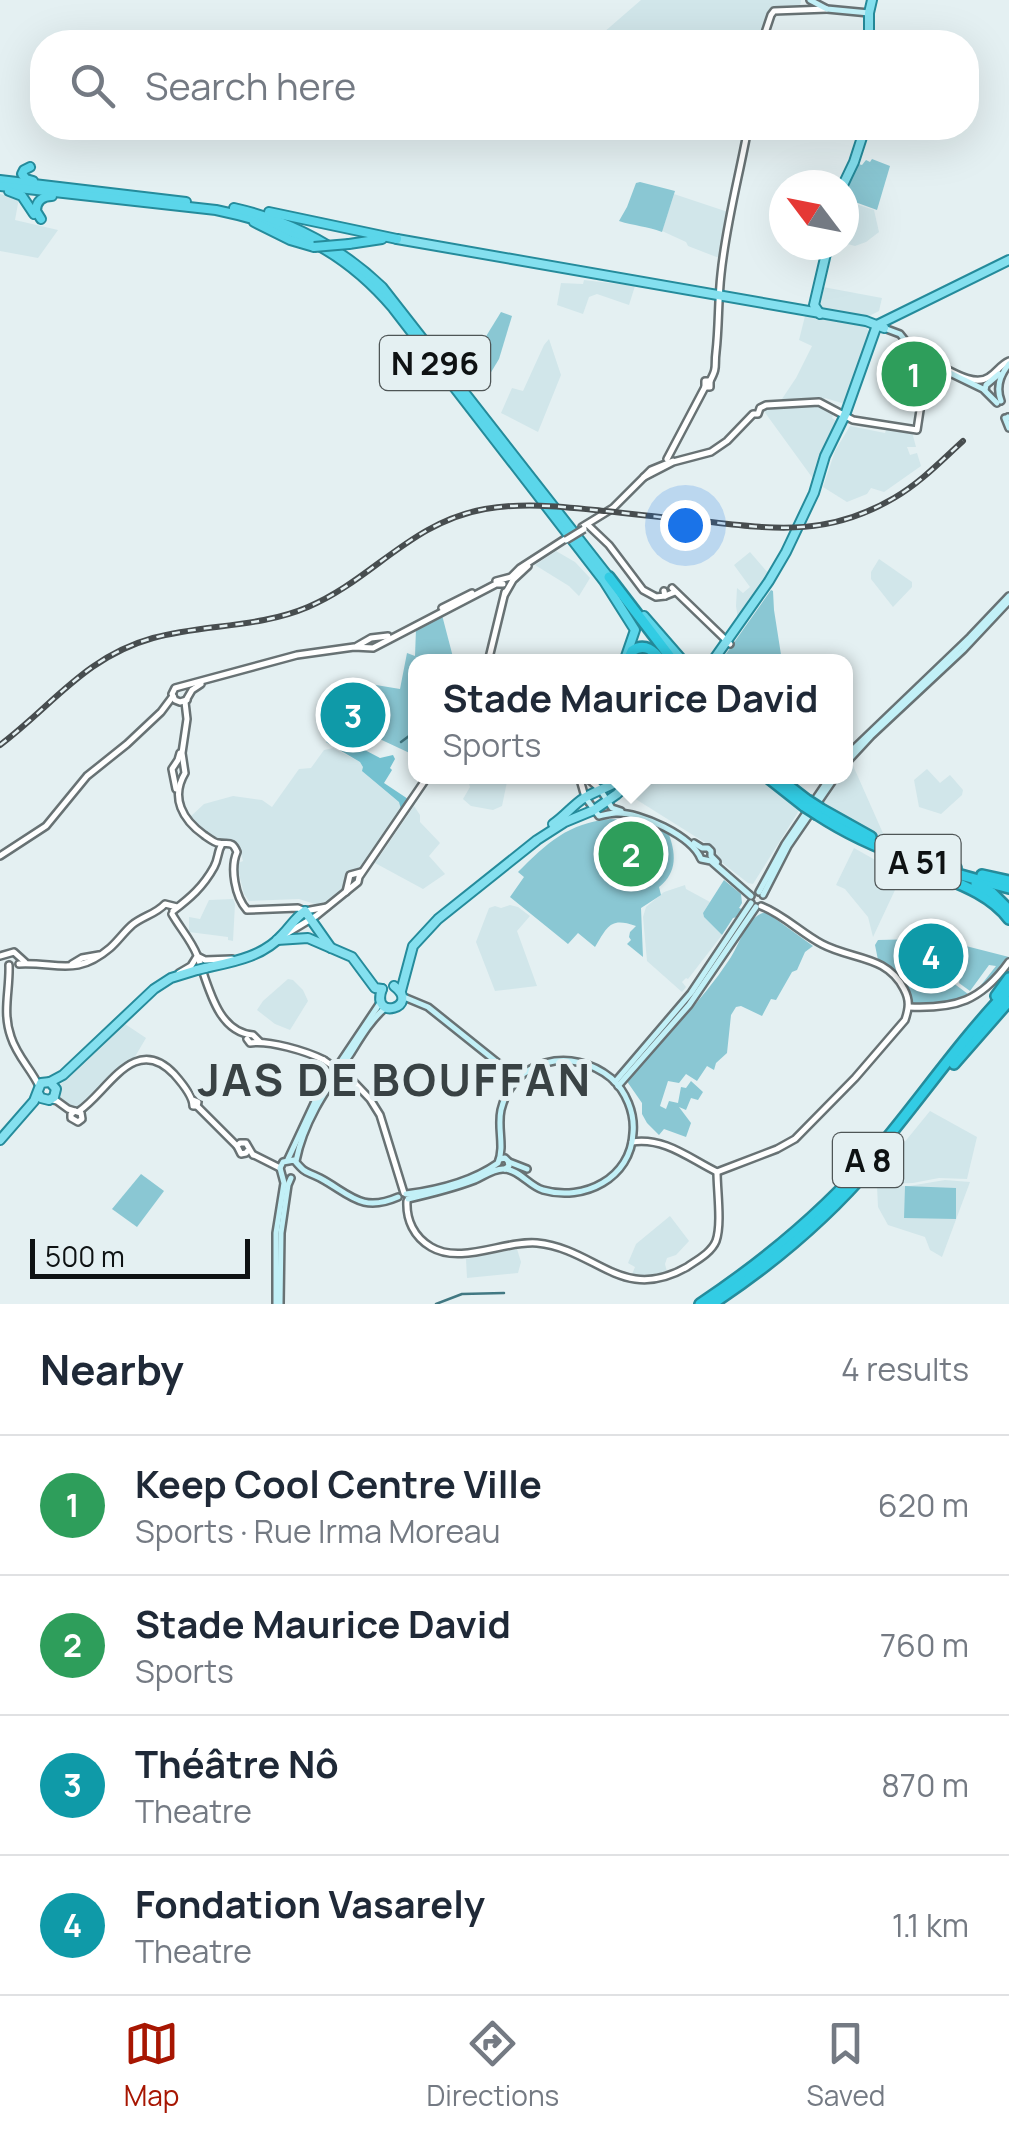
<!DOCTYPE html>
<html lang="en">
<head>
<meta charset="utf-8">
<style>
	body { margin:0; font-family:Manrope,sans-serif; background:#f6f6f7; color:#1f2937 }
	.compass { position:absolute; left:769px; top:170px; width:90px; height:90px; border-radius:50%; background:#fff; box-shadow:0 10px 40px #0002; rotate:302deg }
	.scale { position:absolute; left:30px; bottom:25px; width:220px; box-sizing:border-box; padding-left:10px; border:5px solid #0e1213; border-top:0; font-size:28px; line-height:35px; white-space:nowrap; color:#0e1213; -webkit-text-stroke:8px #e4f0f2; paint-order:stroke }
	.you { position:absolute; left:685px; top:525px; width:35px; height:35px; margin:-25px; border:8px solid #fff; border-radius:50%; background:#1a73e8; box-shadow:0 0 0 15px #1a73e833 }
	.badge { display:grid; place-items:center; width:65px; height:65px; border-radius:50%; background:#a71602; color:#fff; font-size:32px; font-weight:700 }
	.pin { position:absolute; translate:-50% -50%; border:5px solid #fff; box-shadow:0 2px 10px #0006 }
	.popup { position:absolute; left:408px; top:654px; width:445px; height:130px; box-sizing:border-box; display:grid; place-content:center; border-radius:20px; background:#fff; filter:drop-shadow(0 2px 8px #0005); font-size:32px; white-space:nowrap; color:#747a83 }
	.popup b { font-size:38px; color:#1f2937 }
	.popup::after { content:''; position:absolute; left:50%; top:100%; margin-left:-20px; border:20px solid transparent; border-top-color:#fff }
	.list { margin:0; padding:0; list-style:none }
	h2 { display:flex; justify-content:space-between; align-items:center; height:130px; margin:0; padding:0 40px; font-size:42px }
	h2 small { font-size:32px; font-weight:400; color:#747a83 }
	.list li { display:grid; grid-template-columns:65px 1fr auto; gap:30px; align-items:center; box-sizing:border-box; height:140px; padding:0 40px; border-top:2px solid #e0e1e3 }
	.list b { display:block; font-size:38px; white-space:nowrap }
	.list p { margin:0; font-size:32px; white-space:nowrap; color:#747a83 }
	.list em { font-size:32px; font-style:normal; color:#747a83 }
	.icon { flex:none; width:55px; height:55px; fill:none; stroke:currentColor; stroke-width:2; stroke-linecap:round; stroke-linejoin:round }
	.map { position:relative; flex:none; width:1009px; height:1304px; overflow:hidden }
	.search { position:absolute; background:#fff; box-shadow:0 10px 40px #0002; left:30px; right:30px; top:30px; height:110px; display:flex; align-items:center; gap:25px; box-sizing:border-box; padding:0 35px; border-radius:40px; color:#747a83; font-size:38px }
	.sheet { height:690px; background:#fff }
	nav { display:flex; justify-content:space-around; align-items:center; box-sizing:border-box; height:140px; border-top:2px solid #e0e1e3; background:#fff; font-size:28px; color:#747a83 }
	nav a { display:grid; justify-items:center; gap:5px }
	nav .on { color:#a71602 }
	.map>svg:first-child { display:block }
</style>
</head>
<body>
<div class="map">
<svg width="1009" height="1304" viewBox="0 0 1009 1304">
	<rect width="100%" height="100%" fill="#e4f0f2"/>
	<g fill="#d1e6ea">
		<polygon points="641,0 801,0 800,8 770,8 759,42 601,42 599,38 603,33"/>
		<polygon points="0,194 19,198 15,220 58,230 38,258 0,251"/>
		<polygon points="674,194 728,212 725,217 719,258 688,246 686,242 662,231"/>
		<polygon points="844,200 874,210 879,232 866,242 855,246 844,243"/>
		<polygon points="584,280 635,286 629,305 597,294 589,297 583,314 557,305 561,283 583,284"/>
		<polygon points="823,287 882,298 879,311 869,316 822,308 819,303"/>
		<polygon points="805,316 866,326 869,333 845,404 825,398 823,400 780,402 796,378 812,346 799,340"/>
		<polygon points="549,339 561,375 538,432 501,413 512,388 523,391 544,345"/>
		<polygon points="817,402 836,410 832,418 839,423 814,480 761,407"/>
		<polygon points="850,426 885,433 887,427 912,432 916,447 907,447 910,455 917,453 921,466 884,492 871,488 867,494 847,502 823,487 835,451"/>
		<polygon points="556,551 575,562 590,578 579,596 569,586 535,565"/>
		<polygon points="750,552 769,574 738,619 736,606 737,588 743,593 750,587 734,565"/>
		<polygon points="879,559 912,582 912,587 893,607 871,579 871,572"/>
		<polygon points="333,748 360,762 383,783 408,799 362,866 345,874 343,889 335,898 318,905 299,899 249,901 244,894 237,866 238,863 243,861 238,843 231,840 221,841 204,831 189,818 204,804 233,796 262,800 272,807 299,769 311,768 324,750"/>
		<polygon points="851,761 882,831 886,839 852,824 822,805 841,777 846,776 846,769"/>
		<polygon points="927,769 940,783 950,775 963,790 962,795 941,814 919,807 914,780"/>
		<polygon points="467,777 508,777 502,806 493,810 471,806 463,799 470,787"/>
		<polygon points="643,777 760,777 800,809 753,884 748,883 716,858 712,848 704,842 626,793"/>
		<polygon points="414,806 420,815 420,822 440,843 429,856 445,874 423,889 375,863"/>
		<polygon points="854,848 902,875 873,937 868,917 845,889 836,885"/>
		<polygon points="685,885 686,889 710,902 703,913 704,917 722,935 688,979 686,978 682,982 686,987 682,992 647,961 643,917 646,907 664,892"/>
		<polygon points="233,899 235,904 233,941 228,940 228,937 189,932 189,917 200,919 209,900"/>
		<polygon points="510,905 518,907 530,916 517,931 537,986 495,991 476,942 489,908 495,906 501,908"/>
		<polygon points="288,979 293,980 303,990 308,1001 290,1030 275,1024 257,1010 263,1001"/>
		<polygon points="125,1024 146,1038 133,1060 114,1072 83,1106 78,1109 72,1108 61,1098 60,1085"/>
		<polygon points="930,1111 977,1137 967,1179 939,1178 913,1183 877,1184 877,1176"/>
		<polygon points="945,1180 970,1182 942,1257 930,1250 925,1237 888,1225 878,1207 877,1186 909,1186"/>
		<polygon points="670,1216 689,1241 676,1255 667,1258 665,1264 667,1272 649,1278 631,1277 635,1267 628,1263 636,1244"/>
		<polygon points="517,1249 521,1262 518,1273 467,1278 466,1259"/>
	</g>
	<g fill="#8ac7d3">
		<polygon points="872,159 890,166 877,210 844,198 848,183 858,164 862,165 866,160 870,162"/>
		<path d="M640,182L675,191L662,232C647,226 634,226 619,221L627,207L636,183Z"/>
		<polygon points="501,312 512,316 499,359 490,374 475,365 472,359"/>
		<polygon points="771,590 773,591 774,610 782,661 721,661"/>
		<polygon points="442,615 454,661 416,662 416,756 339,720 364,683 400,689 407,653 415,656 416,629"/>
		<path d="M610,819C630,820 649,823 668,832C676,853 678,872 659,887L661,895L641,908L643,957L627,944L631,940L629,937L630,932L636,926C610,917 608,926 595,947L578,933L568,944L510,897L524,877L518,872C547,843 568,823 610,819Z"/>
		<polygon points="724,880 741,894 742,903 739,908 745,910 741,916 733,918 722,935 704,917 703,913"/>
		<path d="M766,912L813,946L805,952L797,970L792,972L776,1000L771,999L762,1016L741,1006L736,1007L731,1015L727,1053L716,1063L714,1070L707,1066L697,1081L686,1074L679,1083L668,1081L660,1106L666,1109L669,1101L678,1103L681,1087L686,1088L691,1081L703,1092L698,1100L691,1098L686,1110L679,1107L691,1123L686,1137L664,1129L659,1135L647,1123L642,1114V1103L626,1080C661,1041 700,1004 729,960C740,945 746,916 766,912Z"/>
		<path d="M921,939V943L913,947L910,961L919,969L925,967L927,971H937L968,994V998L939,1005L911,1004C908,983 896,970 878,960L875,945L878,940Z"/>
		<path d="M958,944L1009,957C1000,971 988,985 974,994L996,966L989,965L970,991L959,983L963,959L954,952Z"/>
		<polygon points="141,1174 164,1191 137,1227 112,1209"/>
		<polygon points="905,1186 956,1188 956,1219 904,1218"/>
	</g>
	<polygon fill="#74c1d0" points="329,737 353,749 361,748 380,758 393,755 395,759 390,768 392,770 384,783 408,799 401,809 399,802 362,771 363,767 360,762 326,742"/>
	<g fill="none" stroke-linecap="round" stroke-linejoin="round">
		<g stroke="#417882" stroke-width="2.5">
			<polyline points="360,701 358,705 365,716 365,721"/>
			<polyline points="401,742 409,736 416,721"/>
			<polyline points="436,1304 462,1294 504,1293"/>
		</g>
		<defs>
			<g id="tertiary">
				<polyline points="762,42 771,15 774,11 827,9"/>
				<rect x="705" y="381" width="5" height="6"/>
				<path d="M710,381C718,366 714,367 716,352C719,326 718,300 721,274C726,224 739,177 748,128"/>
				<polyline points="667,459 705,387"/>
				<path d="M644,477L673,462L711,452L727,441L753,414H758L760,408L766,405L819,402L853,420L917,430L924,384L932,362C947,368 973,388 989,377C997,372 1000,365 1009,361"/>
				<polyline points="588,525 609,545 643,590 656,597 665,596"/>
				<polyline points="582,527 613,508 651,470 673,461"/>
				<polyline points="496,581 511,577 520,568 565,539"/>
				<polyline points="672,588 730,644"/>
				<polyline points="664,591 665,596 675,592"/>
				<polyline points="505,594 513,580 528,566"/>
				<polyline points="442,608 472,593"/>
				<polyline points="357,646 371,638 388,636"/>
				<polyline points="488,662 505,592"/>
				<path d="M201,684L192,690L185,702L187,719L182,753L185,773C170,798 183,820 204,835C207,837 215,843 218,843C229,845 232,840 237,852C230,868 235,897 247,910L298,908L305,911L327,907"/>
				<polyline points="187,700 180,702 175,700 172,694 175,688 297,655 354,647 373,648 496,584 503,584"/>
				<polyline points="579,776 585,797"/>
				<polyline points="585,776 600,789"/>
				<polyline points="176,789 172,769 178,760 180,753"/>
				<polyline points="0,856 46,826 87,776 127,744 161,712 173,696"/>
				<polyline points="346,892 350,875 361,872"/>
				<path d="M173,911C190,898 203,887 214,867C219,858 217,852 222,844"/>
				<path d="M172,914C180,928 191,940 197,955C208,983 216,1032 253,1035L260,1042"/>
				<polyline points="286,934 316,916 358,882 359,877 428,776"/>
				<polyline points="0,956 14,952 25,962"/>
				<polyline points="199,957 205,960 232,959"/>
				<path d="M19,964C58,962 76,977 110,948C118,941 124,932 132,925C143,916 156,914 165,904L177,907"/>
				<polyline points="72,964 82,958 99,955"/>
				<path d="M9,965C10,990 2,1012 11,1037C17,1056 31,1069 39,1086"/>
				<polyline points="179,973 191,966 196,958"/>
				<path d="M909,1007C956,1009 981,1001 1009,962"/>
				<path d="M247,1039L250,1043C269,1040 306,1051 324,1060"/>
				<polyline points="350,1078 370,1099 380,1115 404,1193"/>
				<polyline points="53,1100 57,1101 68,1109 81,1113 82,1119 78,1122 71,1118 71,1114 75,1111"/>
				<polyline points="197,1106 237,1146"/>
				<path d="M79,1111C107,1093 134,1032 174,1074C182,1083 193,1096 193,1106H197L198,1102L193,1100"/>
				<path d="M632,1142C665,1137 690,1159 717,1172L777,1149L795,1139L855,1078L905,1020C909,1008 910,1000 904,989C887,955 852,960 822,944C801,933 784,915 761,906"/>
				<polyline points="249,1149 246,1153 241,1154 237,1146 240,1143 246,1143 253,1155"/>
				<polyline points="254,1155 280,1168"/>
				<path d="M407,1201C406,1220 414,1237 431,1247C461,1265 505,1240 537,1243C597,1249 622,1304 687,1267C697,1260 711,1253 716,1241C722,1224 717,1191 717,1172"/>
			</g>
			<g id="secondary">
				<polyline points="810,0 827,9 869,13"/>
				<polyline points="884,328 900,334 919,358 983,389 997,403"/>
				<polyline points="985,390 986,385 999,374"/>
				<path d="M1001,401C996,388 1000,375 1009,364"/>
				<polyline points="1008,417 1009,418"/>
				<polyline points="1005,418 1009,428"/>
				<polyline points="846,756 970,637 1009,596"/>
				<polyline points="846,763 871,736 963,650 1009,601"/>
				<polyline points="601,791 612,808 621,811"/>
				<path d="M585,797L599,816C605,815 610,813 616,813C640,812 692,836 701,859L711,861L751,896"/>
				<polyline points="694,843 702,848 708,848 711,851 711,856 717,862"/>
				<polyline points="759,892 785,844 831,776"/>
				<polyline points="763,895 788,846 836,776"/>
				<polyline points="404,997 428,1007 518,1079"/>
				<polyline points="615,1082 691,993 751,903"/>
				<polyline points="618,1086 689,1005 756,907"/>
				<polyline points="288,1159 317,1097 380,1003"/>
				<polyline points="500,1159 505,1158 508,1161 509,1166 505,1169"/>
				<path d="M296,1161C304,1120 328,1087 351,1053C361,1037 371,1020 385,1008"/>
				<polyline points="509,1162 527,1169"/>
				<path d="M406,1194C437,1190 471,1182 498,1163C505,1146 497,1128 501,1110C513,1059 572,1046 611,1078C626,1091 635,1113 633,1133C631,1178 584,1202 543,1190C529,1186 519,1169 503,1169C493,1169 484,1176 475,1180C454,1188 430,1194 408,1199"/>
				<path d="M276,1304V1233L284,1183L280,1168L283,1162L294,1160C307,1175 304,1170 320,1178C350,1194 361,1213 398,1197"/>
				<polyline points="280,1304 281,1233 288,1185 291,1178"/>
			</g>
			<g id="primary">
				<polyline points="869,42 869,13 872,0"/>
				<polyline points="843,185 854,162 865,128"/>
				<polyline points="397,239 866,321 884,328"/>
				<polyline points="820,314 814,305 828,245"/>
				<polyline points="712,662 769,581 786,552 814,493 825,456 845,415 877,325 1009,260"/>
				<path d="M553,824C565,816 573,805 584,798C599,789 615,785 628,776"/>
				<polyline points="277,940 308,938 352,957 375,988 382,989"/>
				<path d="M205,968C232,962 263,957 282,935C291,926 294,919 305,911L331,948"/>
				<path d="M382,989C370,1022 422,1007 394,986"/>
				<polyline points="401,991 413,946 438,919 537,840 565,822 594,810 617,794 636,776"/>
				<polyline points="50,1082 63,1075 154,989 171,978 197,970"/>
				<polyline points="0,1140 34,1101 41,1083 50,1082 56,1089 54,1097 49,1100 41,1098 38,1093"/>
			</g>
			<g id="trunk">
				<polyline points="30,167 24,170 22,174 26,179 33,181"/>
				<polyline points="0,180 186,202"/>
				<path d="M0,186L216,210C289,225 344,250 393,308L604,581L635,630L624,662"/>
				<polyline points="9,191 22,196 34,214"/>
				<path d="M234,208C291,221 339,246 382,287L611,580"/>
				<polyline points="269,212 397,239"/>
				<path d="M41,219L36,211C36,201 43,196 52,196"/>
				<polyline points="254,222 290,240 314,247"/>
				<polyline points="349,244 382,239"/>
				<polyline points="644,616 684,662"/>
			</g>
			<g id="motorway">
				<polyline points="609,577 674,662"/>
				<path d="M627,662L632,651C645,642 654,651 663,662"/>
				<polyline points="766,776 804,806"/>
				<polyline points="776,776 807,800"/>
				<polyline points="821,809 871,837"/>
				<path d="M818,815C876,853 943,871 1009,888"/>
				<polyline points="923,858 956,868"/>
				<path d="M933,873C960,884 991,895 1009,919"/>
				<polyline points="982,875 1009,881"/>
				<polyline points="976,884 992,893 1007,908"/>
				<polyline points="996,996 1009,978"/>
				<polyline points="954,1064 1009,1001"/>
				<path d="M700,1304C766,1260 826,1210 878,1149C922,1097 961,1039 1009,990"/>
				<path d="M712,1304C771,1265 826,1219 872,1165"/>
			</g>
		</defs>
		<use href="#tertiary" stroke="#687274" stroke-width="10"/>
		<use href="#secondary" stroke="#687274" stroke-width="10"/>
		<use href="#primary" stroke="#258b9b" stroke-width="12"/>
		<use href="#trunk" stroke="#258b9b" stroke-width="12"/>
		<use href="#motorway" stroke="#258b9b" stroke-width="14"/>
		<use href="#tertiary" stroke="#fff" stroke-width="5"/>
		<use href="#secondary" stroke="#c2f0f7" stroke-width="5"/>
		<use href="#primary" stroke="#84e0ef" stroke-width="8"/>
		<use href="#trunk" stroke="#5bd6ea" stroke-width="8"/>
		<use href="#motorway" stroke="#32cce4" stroke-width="9"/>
		<defs>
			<path id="rail" d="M0,745C53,705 85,657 153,638C204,624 259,628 308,607C372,580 411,522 485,509C526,502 565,507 606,511C641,515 676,519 711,522C779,530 831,535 894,498C920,483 941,461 963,441"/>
		</defs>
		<use href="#rail" stroke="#474d4f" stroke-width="6"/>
		<use href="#rail" stroke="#e4f0f2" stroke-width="2.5" stroke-dasharray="8" stroke-linecap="butt"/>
		<defs>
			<g id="tertiary-bridge">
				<polyline points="566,540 584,529"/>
				<polyline points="324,1060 350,1078"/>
			</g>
			<polyline id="primary-bridge" points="197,970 205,968"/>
			<polyline id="trunk-bridge" points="314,247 349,244"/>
			<g id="motorway-bridge">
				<polyline points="807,800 821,809"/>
				<polyline points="804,806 818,815"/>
			</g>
		</defs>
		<use href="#tertiary-bridge" stroke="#687274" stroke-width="10" stroke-linecap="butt"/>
		<use href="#primary-bridge" stroke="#258b9b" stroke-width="12" stroke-linecap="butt"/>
		<use href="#trunk-bridge" stroke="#258b9b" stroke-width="12" stroke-linecap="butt"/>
		<use href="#motorway-bridge" stroke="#258b9b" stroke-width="14" stroke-linecap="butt"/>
		<use href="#tertiary-bridge" stroke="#fff" stroke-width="5"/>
		<use href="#primary-bridge" stroke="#84e0ef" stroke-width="8"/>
		<use href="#trunk-bridge" stroke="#5bd6ea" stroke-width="8"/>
		<use href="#motorway-bridge" stroke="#32cce4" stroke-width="9"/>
	</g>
	<g text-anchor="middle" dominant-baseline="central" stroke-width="10" stroke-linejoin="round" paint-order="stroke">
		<g fill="#e4f0f2" stroke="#4e5556" stroke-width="2.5">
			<rect x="380" y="336" width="110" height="54" rx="8"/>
			<rect x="875.5" y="835" width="85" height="54" rx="8"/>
			<rect x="833" y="1133" width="70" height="54" rx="8"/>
		</g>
		<g font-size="32" font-weight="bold" fill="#0e1213">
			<text x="435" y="363">N 296</text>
			<text x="918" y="862">A 51</text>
			<text x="868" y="1160">A 8</text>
		</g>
		<g font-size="45" font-weight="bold" letter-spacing="2.5" fill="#394244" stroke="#e4f0f2">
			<text x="395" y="1079">JAS DE BOUFFAN</text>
		</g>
	</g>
</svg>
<svg class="compass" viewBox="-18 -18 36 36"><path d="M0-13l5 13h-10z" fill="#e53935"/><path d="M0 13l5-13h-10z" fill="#747a83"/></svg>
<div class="scale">500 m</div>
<div class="you"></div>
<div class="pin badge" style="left:914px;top:374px;background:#2e9e5b">1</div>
<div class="pin badge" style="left:631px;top:854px;background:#2e9e5b">2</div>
<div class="popup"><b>Stade Maurice David</b>Sports</div>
<div class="pin badge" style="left:353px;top:715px;background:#0f9aa8">3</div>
<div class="pin badge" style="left:931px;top:956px;background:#0f9aa8">4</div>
<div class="search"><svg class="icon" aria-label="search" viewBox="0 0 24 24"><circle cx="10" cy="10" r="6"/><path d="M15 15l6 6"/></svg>Search here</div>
</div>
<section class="sheet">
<h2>Nearby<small>4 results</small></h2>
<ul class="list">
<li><span class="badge" style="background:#2e9e5b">1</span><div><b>Keep Cool Centre Ville</b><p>Sports · Rue Irma Moreau</p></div><em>620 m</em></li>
<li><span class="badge" style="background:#2e9e5b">2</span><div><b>Stade Maurice David</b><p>Sports</p></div><em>760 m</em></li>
<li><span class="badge" style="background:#0f9aa8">3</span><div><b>Théâtre Nô</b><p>Theatre</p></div><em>870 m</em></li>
<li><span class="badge" style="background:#0f9aa8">4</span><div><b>Fondation Vasarely</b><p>Theatre</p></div><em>1.1 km</em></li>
</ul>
</section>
<nav>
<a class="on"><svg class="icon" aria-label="map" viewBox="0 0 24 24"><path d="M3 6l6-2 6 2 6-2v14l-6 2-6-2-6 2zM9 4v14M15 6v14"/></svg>Map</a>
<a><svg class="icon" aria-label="directions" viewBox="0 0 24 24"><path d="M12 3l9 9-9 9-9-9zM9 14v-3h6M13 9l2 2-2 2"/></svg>Directions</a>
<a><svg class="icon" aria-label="saved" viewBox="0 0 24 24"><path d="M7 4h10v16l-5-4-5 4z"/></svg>Saved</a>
</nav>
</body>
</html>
